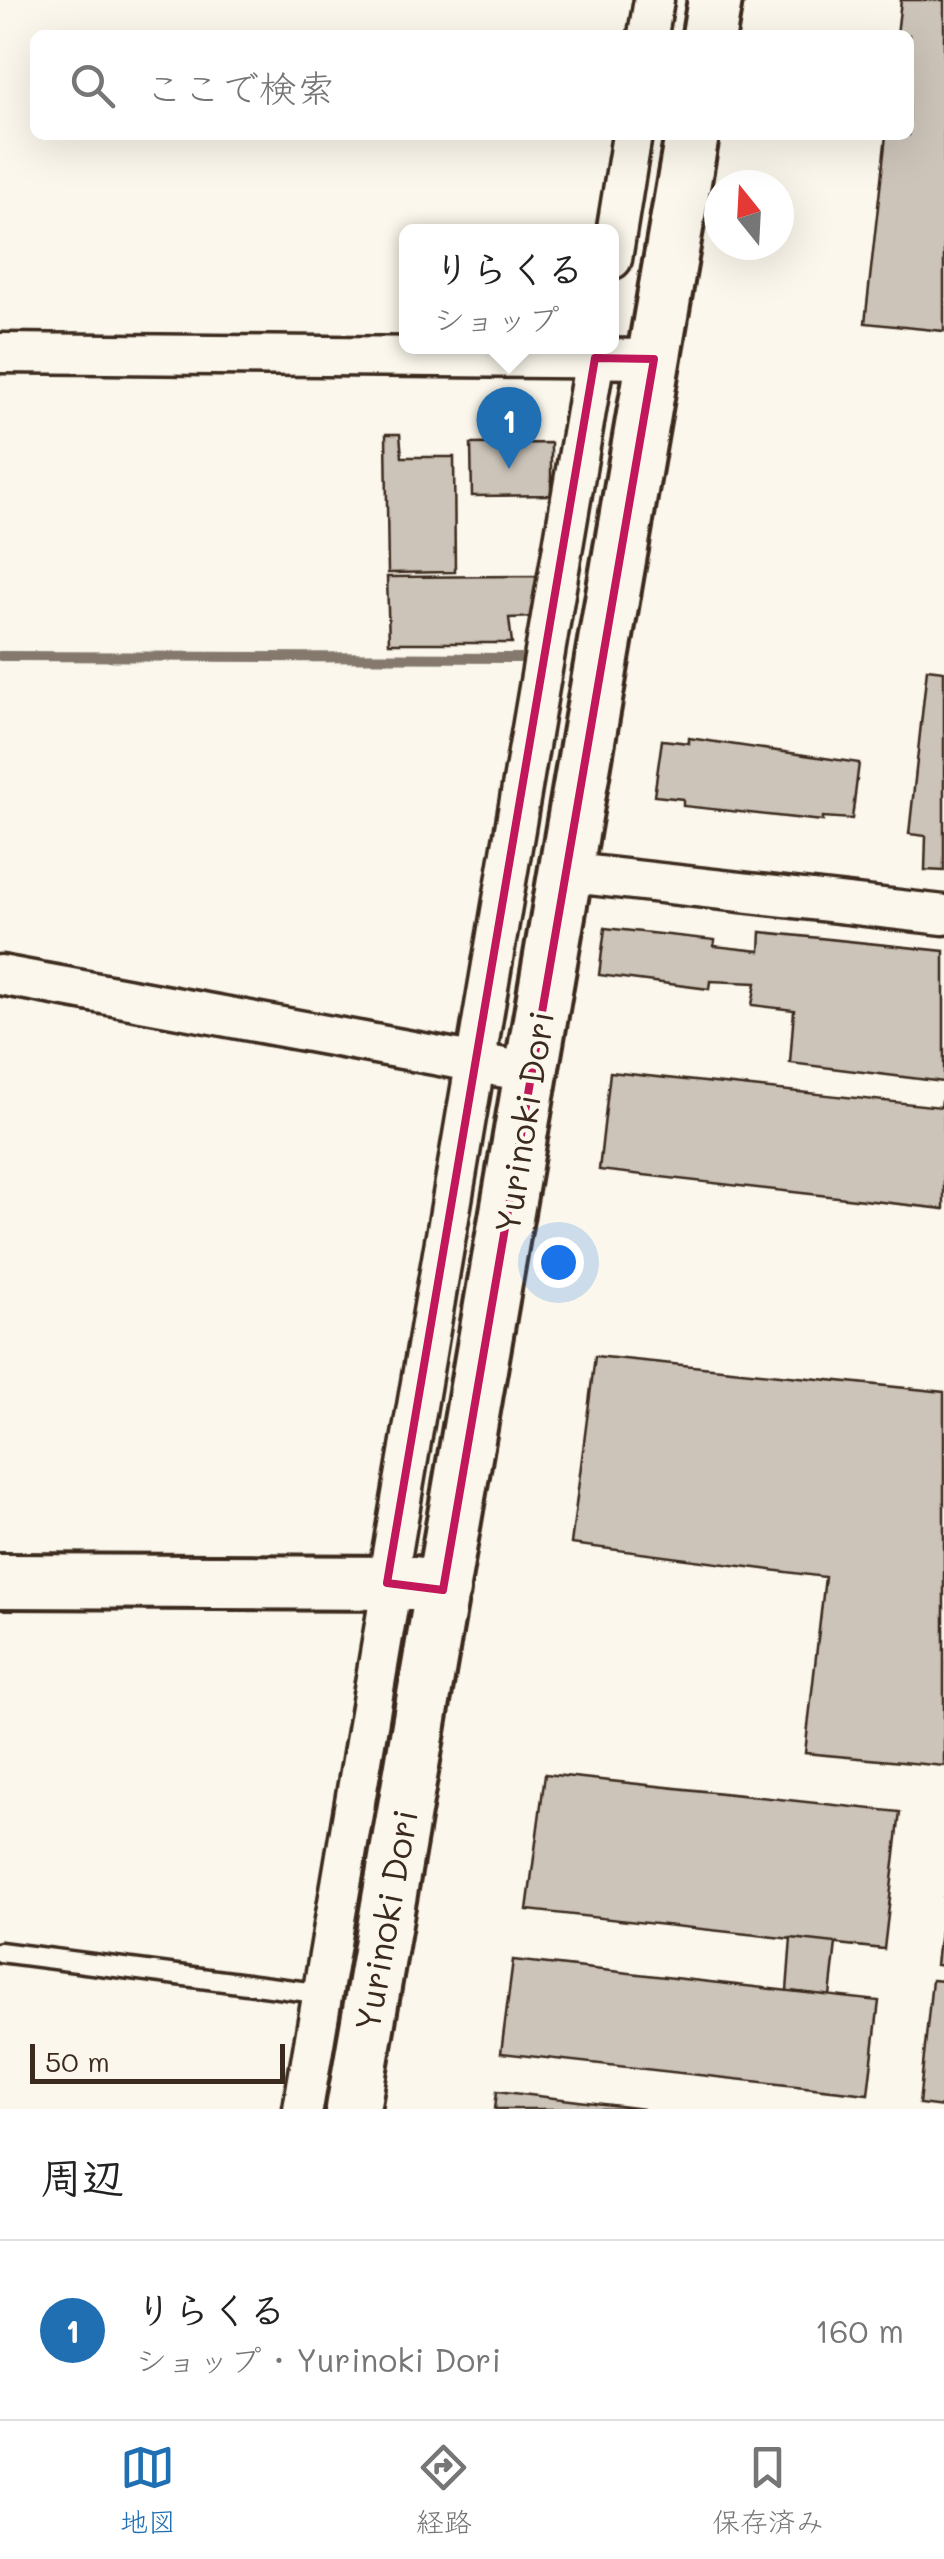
<!DOCTYPE html>
<html lang="ja">
<head>
<meta charset="utf-8">
<style>
	body { margin:0; font-family:Mali,"Klee One",sans-serif; background:#f2f2f2; color:#222 }
	.compass { position:absolute; left:704px; top:170px; width:90px; height:90px; border-radius:50%; background:#fff; box-shadow:0 10px 40px #0002; rotate:342deg }
	.scale { position:absolute; left:30px; bottom:25px; width:255px; box-sizing:border-box; padding-left:10px; border:5px solid #3b2a1e; border-top:0; font-size:28px; line-height:35px; white-space:nowrap; color:#3b2a1e; -webkit-text-stroke:8px #fbf7ec; paint-order:stroke }
	.you { position:absolute; left:558px; top:1262px; width:35px; height:35px; margin:-25px; border:8px solid #fff; border-radius:50%; background:#1a73e8; box-shadow:0 0 0 15px #1a73e833 }
	.badge { display:grid; place-items:center; width:65px; height:65px; border-radius:50%; background:#1f6fb2; color:#fff; font-size:32px; font-weight:700 }
	.pin { position:absolute; translate:-50% -82px; filter:drop-shadow(0 2px 5px #0008) }
	.pin::after { content:''; position:absolute; top:52px; width:35px; height:30px; background:inherit; clip-path:polygon(0 0,100% 0,50% 100%) }
	.popup { position:absolute; left:399px; top:224px; width:220px; height:130px; box-sizing:border-box; display:grid; place-content:center; border-radius:15px; background:#fff; filter:drop-shadow(0 2px 8px #0005); font-size:32px; white-space:nowrap; color:#767676 }
	.popup b { font-size:38px; color:#222 }
	.popup::after { content:''; position:absolute; left:50%; top:100%; margin-left:-20px; border:20px solid transparent; border-top-color:#fff }
	.list { margin:0; padding:0; list-style:none }
	h2 { display:flex; justify-content:space-between; align-items:center; height:130px; margin:0; padding:0 40px; font-size:42px }
	h2 small { font-size:32px; font-weight:400; color:#767676 }
	.list li { display:grid; grid-template-columns:65px 1fr auto; gap:30px; align-items:center; box-sizing:border-box; height:180px; padding:0 40px; border-top:2px solid #e0e0e0 }
	.list b { display:block; font-size:38px; white-space:nowrap }
	.list p { margin:0; font-size:32px; white-space:nowrap; color:#767676 }
	.list em { font-size:32px; font-style:normal; color:#767676 }
	.icon { flex:none; width:55px; height:55px; fill:none; stroke:currentColor; stroke-width:2; stroke-linecap:round; stroke-linejoin:round }
	.map { position:relative; flex:none; width:944px; height:2109px; overflow:hidden }
	.search { position:absolute; background:#fff; box-shadow:0 10px 40px #0002; left:30px; right:30px; top:30px; height:110px; display:flex; align-items:center; gap:25px; box-sizing:border-box; padding:0 35px; border-radius:15px; color:#767676; font-size:38px }
	.sheet { height:310px; background:#fff }
	nav { display:flex; justify-content:space-around; align-items:center; box-sizing:border-box; height:140px; border-top:2px solid #e0e0e0; background:#fff; font-size:28px; color:#767676 }
	nav a { display:grid; justify-items:center; gap:5px }
	nav .on { color:#1f6fb2 }
	.map>svg:first-child { display:block }
</style>
</head>
<body>
<div class="map">
<svg width="944" height="2109" viewBox="0 0 944 2109">
	<rect width="100%" height="100%" fill="#fbf7ec"/>
	<filter id="ink" filterUnits="userSpaceOnUse"><feTurbulence type="fractalNoise" baseFrequency=".01" numOctaves="2"/><feDisplacementMap in="SourceGraphic" scale="20" xChannelSelector="R" yChannelSelector="G"/><feConvolveMatrix kernelMatrix="1 2 1 2 8 2 1 2 1" color-interpolation-filters="sRGB"/></filter>
	<g filter="url(#ink)">
		<g fill="none" stroke-linecap="round" stroke-linejoin="round">
			<polyline stroke="#85796d" stroke-width="10" points="0,656 529,658"/>
		</g>
		<g fill="#ccc4b9" stroke="#3b2a1e" stroke-width="2.5">
			<polygon points="901,0 944,0 944,331 865,323 886,135 909,135 909,35 897,35"/>
			<polygon points="386,434 400,434 402,457 454,457 455,572 388,573"/>
			<polygon points="551,443 551,495 472,496 471,444"/>
			<polygon points="539,576 540,596 533,597 534,617 509,618 512,643 389,643 387,577"/>
			<polygon points="927,669 944,671 944,871 925,870 926,836 909,834"/>
			<polygon points="689,738 859,763 852,819 823,817 823,821 683,806 683,799 654,796 662,740 689,743"/>
			<polygon points="605,928 715,940 714,946 760,951 761,932 944,951 944,1082 790,1063 794,1010 752,1005 756,983 710,981 709,989 599,975"/>
			<polygon points="610,1072 941,1107 944,1085 944,1209 599,1170"/>
			<polygon points="595,1356 944,1392 944,1766 805,1753 825,1577 571,1544"/>
			<polygon points="545,1774 900,1812 884,1949 527,1910"/>
			<polygon points="944,1896 944,1966 936,1965"/>
			<polygon points="791,1938 836,1943 830,1996 787,1991"/>
			<polygon points="513,1960 879,2001 868,2094 501,2053"/>
			<polygon points="932,1980 944,1981 944,2107 919,2104"/>
			<polygon points="497,2091 644,2109 495,2109"/>
		</g>
		<g fill="none" stroke-linecap="round" stroke-linejoin="round">
			<defs>
				<polyline id="lane" points="0,1952 324,1994"/>
				<g id="street">
					<polyline points="648,35 654,0"/>
					<polyline points="612,259 632,135"/>
					<polyline points="0,353 654,359"/>
					<polyline points="563,872 944,915"/>
					<polyline points="0,975 532,1073"/>
					<polyline points="387,1583 597,346"/>
					<polyline points="303,2109 392,1583"/>
				</g>
				<g id="secondary">
					<polyline points="709,35 715,0"/>
					<polyline points="0,1581 414,1583 443,1590"/>
					<polyline points="353,2109 692,135"/>
				</g>
			</defs>
			<use href="#lane" stroke="#3b2a1e" stroke-width="25"/>
			<use href="#street" stroke="#3b2a1e" stroke-width="45"/>
			<use href="#secondary" stroke="#3b2a1e" stroke-width="60"/>
			<use href="#lane" stroke="#fbf7ec" stroke-width="18"/>
			<use href="#street" stroke="#fbf7ec" stroke-width="38"/>
			<use href="#secondary" stroke="#fbf7ec" stroke-width="52"/>
		</g>
	</g>
	<path fill="none" stroke="#c2185b" stroke-width="8" stroke-linejoin="round" d="M595,358L654,359L443,1590L387,1583Z"/>
	<g text-anchor="middle" dominant-baseline="central" stroke-width="8" stroke-linejoin="round" paint-order="stroke">
		<g font-size="35" fill="#3b2a1e" stroke="#fbf7ec">
			<text transform="translate(523 1122) rotate(-81)">Yurinoki Dori</text>
			<text transform="translate(385 1920) rotate(-80)">Yurinoki Dori</text>
		</g>
	</g>
</svg>
<svg class="compass" viewBox="-18 -18 36 36"><path d="M0-13l5 13h-10z" fill="#e53935"/><path d="M0 13l5-13h-10z" fill="#767676"/></svg>
<div class="scale">50 m</div>
<div class="you"></div>
<div class="pin badge" style="left:509px;top:469px">1</div>
<div class="popup"><b>りらくる</b>ショップ</div>
<div class="search"><svg class="icon" aria-label="search" viewBox="0 0 24 24"><circle cx="10" cy="10" r="6"/><path d="M15 15l6 6"/></svg>ここで検索</div>
</div>
<section class="sheet">
<h2>周辺<small></small></h2>
<ul class="list">
<li><span class="badge">1</span><div><b>りらくる</b><p>ショップ · Yurinoki Dori</p></div><em>160 m</em></li>
</ul>
</section>
<nav>
<a class="on"><svg class="icon" aria-label="map" viewBox="0 0 24 24"><path d="M3 6l6-2 6 2 6-2v14l-6 2-6-2-6 2zM9 4v14M15 6v14"/></svg>地図</a>
<a><svg class="icon" aria-label="directions" viewBox="0 0 24 24"><path d="M12 3l9 9-9 9-9-9zM9 14v-3h6M13 9l2 2-2 2"/></svg>経路</a>
<a><svg class="icon" aria-label="saved" viewBox="0 0 24 24"><path d="M7 4h10v16l-5-4-5 4z"/></svg>保存済み</a>
</nav>
</body>
</html>
